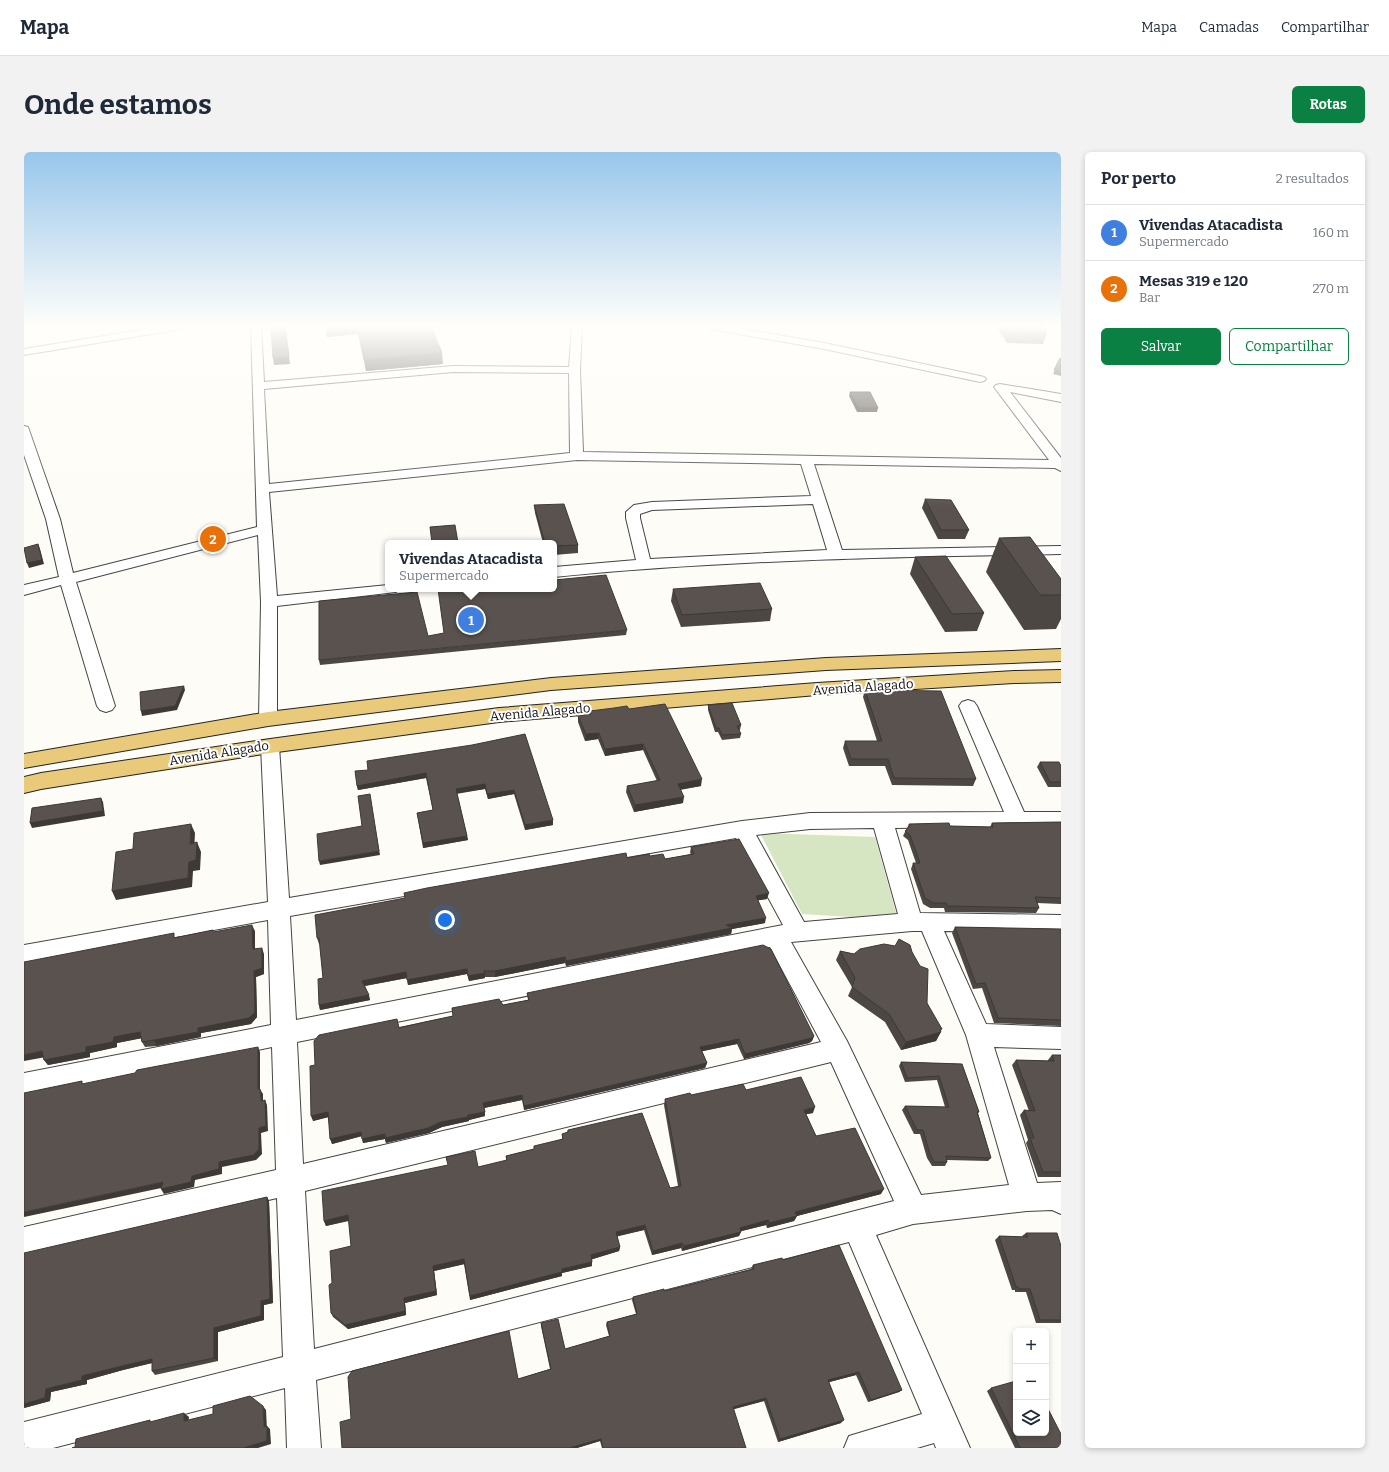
<!DOCTYPE html>
<html lang="pt">
<head>
<meta charset="utf-8">
<style>
	body { margin:0; font-family:Bitter,serif; background:#f2f2f3; color:#1f2937 }
	.controls { position:absolute; right:12px; bottom:12px; display:grid; overflow:hidden; border-radius:6px; box-shadow:0 2px 6px #0003 }
	.controls button { width:36px; height:36px; display:grid; place-items:center; padding:0; border:0; border-bottom:1px solid #e0e1e3; background:#fff; color:#1f2937; font:20px sans-serif }
	.you { position:absolute; left:421px; top:768px; width:14px; height:14px; margin:-10px; border:3px solid #fff; border-radius:50%; background:#1a73e8; box-shadow:0 0 0 6px #1a73e833 }
	.badge { display:grid; place-items:center; width:26px; height:26px; border-radius:50%; background:#0b8043; color:#fff; font-size:13px; font-weight:700 }
	.pin { position:absolute; translate:-50% -50%; border:2px solid #fff; box-shadow:0 1px 4px #0006 }
	.popup { position:absolute; left:361px; top:388px; width:172px; height:52px; box-sizing:border-box; display:grid; place-content:center; border-radius:6px; background:#fff; filter:drop-shadow(0 1px 3px #0005); font-size:13px; white-space:nowrap; color:#747a83 }
	.popup b { font-size:15px; color:#1f2937 }
	.popup::after { content:''; position:absolute; left:50%; top:100%; margin-left:-8px; border:8px solid transparent; border-top-color:#fff }
	.list { margin:0; padding:0; list-style:none }
	h2 { display:flex; justify-content:space-between; align-items:center; height:52px; margin:0; padding:0 16px; font-size:17px }
	h2 small { font-size:13px; font-weight:400; color:#747a83 }
	.list li { display:grid; grid-template-columns:26px 1fr auto; gap:12px; align-items:center; box-sizing:border-box; height:56px; padding:0 16px; border-top:1px solid #e0e1e3 }
	.list b { display:block; font-size:15px; white-space:nowrap }
	.list p { margin:0; font-size:13px; white-space:nowrap; color:#747a83 }
	.list em { font-size:13px; font-style:normal; color:#747a83 }
	.actions { display:flex; gap:8px; padding:12px 16px }
	.actions a { flex:1; padding:9px 0; border:1px solid #0b8043; border-radius:6px; text-align:center; font-size:14px; color:#0b8043 }
	.actions .main { background:#0b8043; color:#fff }
	.icon { flex:none; width:22px; height:22px; fill:none; stroke:currentColor; stroke-width:2; stroke-linecap:round; stroke-linejoin:round }
	.map { position:relative; flex:none; width:1037px; height:1296px; overflow:hidden; border-radius:6px }
	header { display:flex; align-items:center; gap:24px; box-sizing:border-box; height:56px; padding:0 20px; background:#fff; border-bottom:1px solid #e0e1e3 }
	header strong { font-size:19px }
	nav { display:flex; gap:22px; margin-inline-start:auto; font-size:14px }
	.intro { display:flex; align-items:center; justify-content:space-between; box-sizing:border-box; height:96px; padding:0 24px }
	h1 { margin:0; font-size:28px }
	.button { padding:10px 18px; border-radius:6px; background:#0b8043; color:#fff; font-size:14px; font-weight:700 }
	main { display:flex; gap:24px; padding:0 24px }
	aside { flex:1; background:#fff; border-radius:6px; box-shadow:0 2px 6px #0003 }
	.map>svg:first-child { display:block }
</style>
</head>
<body>
<header>
<strong>Mapa</strong>
<nav><a>Mapa</a><a>Camadas</a><a>Compartilhar</a></nav>
</header>
<div class="intro"><h1>Onde estamos</h1><a class="button">Rotas</a></div>
<main>
<div class="map">
<svg width="1037" height="1296" viewBox="0 0 1037 1296">
	<rect width="100%" height="100%" fill="#fefcf6"/>
	<polygon fill="#d6e6c2" points="736,681 851,685 874,768 778,762"/>
	<g fill="none" stroke-linecap="round" stroke-linejoin="round">
		<defs>
			<g id="minor">
				<polygon points="141,174 163,174 158,177 0,203 0,197"/>
				<path d="M227,174H237L240,230L429,214L545,215L548,174H558L556,218L559,300L1025,308L970,235L972,233L976,232L1037,242V250L986,240L1037,306V319L1031,316L790,312L818,398L1037,394V402C868,405 699,408 530,425V415L612,408L602,366V360L610,353L628,350L787,344L777,312L553,308L245,340L253,444L364,433V437H374L372,440L253,454V567L250,571L244,573L238,571L235,567L237,450L234,383L52,430L91,554L88,558L82,560L76,558L73,554L37,433L0,443V433L35,425L22,367L0,303V274L4,275L36,367L49,421L233,375ZM429,220L545,221L546,301L245,332L240,237ZM789,352L803,398L626,407L616,366V362L628,358Z"/>
				<polygon points="682,174 703,174 800,191 956,224 960,225 962,227 960,229 956,230 800,197 687,177"/>
				<path d="M944,548L950,550L953,554L1000,660H1037V674L871,676L896,761L1037,763V781L920,779L962,872L1037,875V897L970,895L1013,1031L1037,1030V1062L1028,1058L1003,1059L889,1072L852,1083L946,1296H912L910,1291L893,1296H820L825,1284L898,1262L825,1090L292,1228L297,1296H263L261,1236L29,1296H0V1270L259,1205L253,1046L0,1105V1075L252,1018L248,895L0,945V921L247,873L244,768L0,813V793L244,750L237,594L239,589L246,588L253,589L255,594L265,746L718,669L786,661L980,660L935,554L938,550ZM850,676L874,762L780,770L732,683L786,677ZM712,686L759,773L272,868L266,764ZM888,779H898L942,883L985,1033L897,1043L823,889L767,790ZM746,795L797,890L279,1012L273,890ZM807,910L870,1049L290,1197L281,1039Z"/>
			</g>
			<g id="major">
				<polygon points="1037,497 1037,509 802,518 527,538 244,574 0,616 0,602 244,560 527,526 802,506"/>
				<polygon points="1037,518 1037,530 990,531 793,543 475,570 246,601 17,637 0,641 0,625 17,621 246,587 475,556 793,531 990,519"/>
			</g>
		</defs>
		<use href="#minor" stroke="#444" stroke-width="2"/>
		<use href="#major" stroke="#222" stroke-width="2"/>
		<use href="#minor" fill="#fff" fill-rule="evenodd"/>
		<use href="#major" fill="#e9c97a" fill-rule="evenodd"/>
	</g>
	<g fill="#4d4743">
		<polygon points="301,174 419,174 419,175 408,176 419,212 342,219 334,182 303,185"/>
		<polygon points="972,174 1018,174 1023,181 1019,192 983,191"/>
		<polygon points="1036,206 1037,206 1037,224 1029,222"/>
		<polygon points="826,240 854,256 853,260 833,260 825,244"/>
		<polygon points="901,347 945,378 941,387 914,387 898,356"/>
		<polygon points="510,353 554,393 554,401 530,403 530,391 519,391 511,361"/>
		<polygon points="975,386 1037,427 1037,467 1032,477 1000,478 962,420"/>
		<polygon points="891,405 960,461 953,479 921,480 886,422"/>
		<polygon points="649,437 748,457 746,469 657,475 647,449"/>
		<polygon points="603,478 602,483 296,513 295,508"/>
		<polygon points="841,538 952,627 949,634 868,633 861,614 825,614 819,596 821,589 853,589 839,545"/>
		<polygon points="684,553 717,573 716,578 715,578 717,582 716,586 698,588 694,580 691,580 684,558"/>
		<polygon points="605,557 677,634 656,638 659,651 610,660 602,640 603,634 633,629 619,598 581,604 574,587 561,589 554,570 554,564 566,562 566,559"/>
		<polygon points="448,593 529,673 501,678 490,642 464,647 461,637 433,641 444,688 399,696 393,661 409,658 402,626 334,638 333,634 344,618"/>
		<polygon points="1016,610 1037,614 1037,635 1024,635 1013,615"/>
		<polygon points="1037,670 1037,752 1013,751 1015,756 1012,761 921,760 920,756 906,756 899,752 887,717 889,711 892,711 884,688 879,684 885,672 926,674 966,675 968,671"/>
		<polygon points="667,695 743,747 734,748 741,771 708,777 707,782 542,814 541,811 471,825 461,825 461,826 445,829 443,822 384,833 383,826 341,834 346,848 296,858 295,853 299,826 296,792 295,792 293,786 603,706 626,704 641,707 667,702 666,701"/>
		<polygon points="931,775 1037,777 1037,874 970,871 958,836 949,837 928,781"/>
		<polygon points="231,779 231,797 240,802 240,822 232,825 233,865 227,872 177,881 177,885 133,894 121,895 118,890 117,886 93,891 93,895 66,901 66,905 24,913 20,908 19,905 152,785 190,780"/>
		<polygon points="816,799 830,802 888,800 903,851 917,879 912,889 877,898 861,870 824,844 828,835 812,808"/>
		<polygon points="503,841 790,884 788,889 785,891 720,907 713,892 678,899 683,911 681,916 500,958 498,948 460,956 461,964 445,968 445,969 418,975 405,981 362,991 361,987 339,991 338,984 308,992 304,965 289,969 291,913 375,875 429,864 428,856 479,853 504,848"/>
		<polygon points="1028,903 1037,903 1037,1025 1014,1025 1002,991 1004,988 996,963 1000,958 1005,959 988,913 992,908 1024,909 1024,908"/>
		<polygon points="877,910 938,912 955,960 954,961 967,1006 964,1009 923,1008 923,1010 921,1014 908,1014 903,1006 896,982 890,982 878,958 881,954 921,955 913,928 881,930 875,914"/>
		<polygon points="722,938 789,961 782,962 792,984 857,1042 773,1064 770,1069 743,1076 742,1073 717,1079 715,1084 658,1099 657,1096 628,1103 620,1078 593,1084 596,1095 595,1099 568,1107 568,1114 538,1121 538,1124 446,1148 440,1112 410,1119 413,1143 381,1151 382,1163 324,1177 309,1165 307,1161 308,1131 327,1094 325,1069 302,1074 300,1069 454,1015 482,1009 482,1004 510,997 538,987 538,982 543,981 544,978 646,1036 654,1034 640,953 641,947 667,943"/>
		<polygon points="243,1045 245,1049 249,1151 240,1153 240,1168 194,1180 194,1209 131,1223 128,1219 128,1211 99,1218 63,1228 63,1232 27,1240 26,1249 0,1256"/>
		<polygon points="1002,1081 1037,1094 1037,1171 1012,1171 1002,1140 991,1140 991,1138 988,1138 971,1088 975,1084 999,1085 998,1084"/>
		<polygon points="759,1108 878,1238 875,1240 844,1250 832,1223 805,1230 817,1271 754,1290 740,1249 709,1257 722,1296 578,1296 576,1289 553,1296 318,1296 494,1227 526,1217 517,1174 517,1171 541,1197 585,1184 582,1173 583,1170 612,1162 608,1148 609,1145 640,1139 727,1117 729,1113"/>
		<polygon points="967,1236 1037,1296 991,1296 963,1239"/>
	</g>
	<g fill="#3e3937">
		<polygon points="261,174 266,212 250,213 249,206"/>
		<polygon points="301,174 333,174 334,182 303,185"/>
		<polygon points="418,201 419,212 342,219 341,208"/>
		<polygon points="14,392 16,397 20,412 5,416 3,411"/>
		<polygon points="160,534 161,538 153,558 118,564 117,559"/>
		<polygon points="575,581 574,587 561,589 562,582"/>
		<polygon points="619,592 619,598 581,604 581,597"/>
		<polygon points="402,621 402,626 334,638 333,634"/>
		<polygon points="678,627 677,634 653,638 654,632"/>
		<polygon points="461,632 461,637 432,642 432,637"/>
		<polygon points="490,638 490,642 464,647 463,642"/>
		<polygon points="346,642 356,703 296,713 295,709 355,699"/>
		<polygon points="660,645 659,651 610,660 611,653"/>
		<polygon points="77,646 79,650 81,664 8,676 6,671"/>
		<polygon points="529,668 529,673 501,678 501,673"/>
		<polygon points="167,672 171,681 170,701 166,692"/>
		<polygon points="443,684 444,688 399,696 399,691"/>
		<polygon points="173,690 177,700 176,718 169,719 168,735 92,748 88,739 165,710"/>
		<polygon points="745,741 743,747 730,749 732,744"/>
		<polygon points="742,766 741,771 708,777 707,782 542,814 542,809 702,773"/>
		<polygon points="228,773 231,779 231,803 229,797"/>
		<polygon points="238,796 240,802 240,822 232,825 233,865 227,872 177,881 177,885 133,894 130,888 174,876 230,819"/>
		<polygon points="541,805 541,811 471,825 471,819"/>
		<polygon points="443,817 443,822 384,833 383,828"/>
		<polygon points="382,820 383,826 340,834 338,829"/>
		<polygon points="461,821 461,826 445,829 444,824"/>
		<polygon points="345,843 346,848 296,858 295,853"/>
		<polygon points="918,877 916,880 917,880 912,889 877,898 882,890"/>
		<polygon points="116,880 119,886 93,891 93,895 66,901 66,905 24,913 20,908 62,895 90,885"/>
		<polygon points="790,884 788,889 785,891 720,907 721,902"/>
		<polygon points="715,887 713,892 675,900 676,895"/>
		<polygon points="234,895 236,900 236,942 234,937"/>
		<polygon points="18,899 22,905 0,909 0,903"/>
		<polygon points="683,911 681,916 500,958 500,954"/>
		<polygon points="236,937 239,942 239,954 237,949"/>
		<polygon points="498,943 498,948 460,956 459,951"/>
		<polygon points="241,948 243,953 244,979 237,981 238,1002 232,1008 198,1015 198,1022 171,1028 170,1035 140,1042 137,1037 168,1024 195,1010 235,976"/>
		<polygon points="791,955 789,961 778,963 780,958"/>
		<polygon points="304,960 305,965 289,969 287,964"/>
		<polygon points="461,960 461,964 445,968 445,969 418,975 405,981 362,991 361,987 339,991 338,987 417,970"/>
		<polygon points="337,980 338,984 308,992 306,987"/>
		<polygon points="139,1030 142,1035 0,1065 0,1060"/>
		<polygon points="860,1037 857,1042 769,1065 771,1060"/>
		<polygon points="243,1045 245,1049 249,1151 240,1153 240,1168 194,1180 194,1209 190,1206 190,1176 237,1149"/>
		<polygon points="324,1063 326,1068 302,1074 300,1069"/>
		<polygon points="773,1064 770,1069 743,1076 745,1071"/>
		<polygon points="744,1068 742,1073 714,1080 716,1076"/>
		<polygon points="621,1073 620,1078 591,1085 592,1080"/>
		<polygon points="717,1080 715,1084 658,1099 660,1094"/>
		<polygon points="658,1091 657,1096 628,1103 629,1099"/>
		<polygon points="596,1095 595,1099 566,1108 567,1103"/>
		<polygon points="440,1107 441,1112 410,1119 413,1143 381,1151 382,1163 324,1177 321,1173 380,1146 409,1114"/>
		<polygon points="568,1110 568,1114 538,1121 538,1124 446,1148 446,1144 538,1117"/>
		<polygon points="128,1207 132,1210 99,1218 63,1228 63,1232 27,1240 26,1249 0,1256 0,1252 22,1237 58,1224 94,1215"/>
		<polygon points="835,1220 832,1223 802,1231 804,1228"/>
		<polygon points="878,1238 875,1240 844,1250 847,1248"/>
		<polygon points="742,1246 740,1249 707,1258 709,1255"/>
		<polygon points="239,1254 242,1258 243,1278 240,1275"/>
		<polygon points="160,1261 165,1265 164,1273 160,1269"/>
		<polygon points="820,1268 817,1271 754,1290 756,1287"/>
		<polygon points="243,1274 246,1277 247,1292 234,1296 219,1296"/>
		<polygon points="577,1287 576,1289 553,1296 545,1296"/>
	</g>
	<g fill="#59524e" stroke="#3e3937">
		<polygon points="247,174 261,174 265,205 249,206"/>
		<polygon points="333,174 407,174 418,201 341,208"/>
		<polygon points="983,174 1018,174 1023,181 987,179"/>
		<polygon points="1036,206 1037,206 1037,220 1030,218"/>
		<polygon points="826,240 846,240 854,256 834,256"/>
		<polygon points="901,347 927,348 945,378 917,378"/>
		<polygon points="540,352 554,393 530,394 530,391 521,391 510,353"/>
		<polygon points="431,373 434,391 408,391 406,375"/>
		<polygon points="1006,385 1037,427 1037,443 1016,443 975,386"/>
		<polygon points="14,392 18,408 3,411 0,396"/>
		<polygon points="922,404 960,461 928,462 891,405"/>
		<polygon points="582,423 603,478 295,508 295,449 393,440 404,484 420,481 414,437 530,437 530,428"/>
		<polygon points="736,431 748,457 658,463 649,437"/>
		<polygon points="160,534 151,554 117,559 116,540"/>
		<polygon points="841,538 917,539 952,627 870,626 864,607 827,607 821,589 858,589"/>
		<polygon points="708,551 717,573 713,574 717,582 698,583 695,576 692,576 684,553"/>
		<polygon points="641,552 678,627 654,632 660,645 611,653 603,634 636,628 619,592 581,597 575,581 562,582 554,564 567,562 566,559 590,556 603,554 605,557"/>
		<polygon points="501,582 529,668 501,673 490,638 463,642 461,632 432,637 443,684 399,691 393,661 409,658 402,621 333,634 331,619 344,618 343,609 448,593"/>
		<polygon points="1016,610 1035,610 1037,614 1037,630 1026,630"/>
		<polygon points="346,642 355,699 295,709 293,682 338,674 334,644"/>
		<polygon points="77,646 79,659 6,671 8,656"/>
		<polygon points="1037,670 1037,746 1011,745 1015,756 924,754 922,751 909,751 901,746 889,711 896,711 886,683 881,679 886,674 885,672 925,671 926,674 969,675 968,671"/>
		<polygon points="167,672 166,692 173,690 172,708 165,710 164,726 88,739 92,700 109,697 110,681"/>
		<polygon points="715,687 745,741 732,744 742,766 702,773 708,776 542,809 541,805 471,819 460,819 461,821 444,824 443,817 383,828 382,820 338,829 345,843 295,853 294,827 299,826 295,786 293,786 291,763 381,746 380,741 403,736 602,701 603,706 625,702 626,704 639,702 641,707 670,702 667,695"/>
		<polygon points="228,773 229,797 238,796 238,816 230,819 231,860 225,866 174,876 174,880 130,888 118,890 116,880 90,885 89,890 62,895 62,900 20,908 18,899 0,903 0,810 150,781 150,786 189,778 189,780"/>
		<polygon points="931,775 1037,777 1037,868 974,866 961,831 952,832"/>
		<polygon points="875,787 886,793 888,800 896,814 904,817 903,851 918,877 916,878 917,880 882,890 865,862 828,835 831,826 816,799 830,802 836,797 860,792 871,794"/>
		<polygon points="739,793 747,797 790,884 788,886 721,902 715,887 676,895 683,911 500,954 498,943 459,951 461,960 444,963 444,965 417,970 404,976 361,986 361,982 338,987 337,980 306,987 304,960 287,964 286,914 291,913 290,889 295,883 373,867 375,876 401,870 429,864 428,856 475,847 479,853 505,848 503,841"/>
		<polygon points="234,895 234,937 236,937 237,949 241,948 242,974 235,976 235,997 230,1003 195,1010 195,1017 168,1024 167,1030 137,1037 139,1030 0,1060 0,941 58,929 58,932 111,921 113,918 134,914"/>
		<polygon points="1028,903 1037,903 1037,1020 1019,1020 1006,986 1010,986 1000,958 1011,959 992,908 1030,909"/>
		<polygon points="877,910 938,912 955,960 953,960 967,1006 922,1004 923,1010 910,1010 906,1002 899,978 893,978 881,954 925,955 915,924 883,926"/>
		<polygon points="777,925 791,955 780,958 792,984 831,976 860,1037 771,1060 773,1064 745,1071 744,1068 716,1076 717,1080 660,1094 658,1091 629,1099 621,1073 592,1080 596,1095 567,1103 568,1110 538,1117 538,1120 446,1144 440,1107 409,1114 412,1139 380,1146 381,1159 321,1173 307,1161 305,1133 308,1131 306,1099 327,1094 324,1063 300,1069 298,1039 424,1013 422,1005 451,999 454,1015 483,1008 482,1004 510,997 510,994 539,987 538,982 544,980 544,978 618,961 646,1036 657,1034 641,947 666,941 667,943 719,932 722,938"/>
		<polygon points="243,1045 246,1147 237,1149 237,1164 190,1176 190,1206 128,1219 128,1207 94,1215 58,1224 58,1228 22,1237 21,1246 0,1252 0,1101"/>
		<polygon points="1002,1081 1033,1081 1037,1094 1037,1168 1016,1168 1006,1137 995,1137 994,1135 992,1135 975,1084 1004,1085"/>
		<polygon points="815,1093 878,1238 847,1248 835,1220 804,1228 820,1268 756,1287 742,1246 709,1255 722,1296 579,1296 577,1287 545,1296 318,1296 316,1270 327,1267 324,1225 328,1219 485,1179 494,1227 527,1217 517,1171 534,1167 541,1197 586,1184 583,1170 613,1162 609,1145 640,1137 640,1139 730,1117 729,1113 758,1106 759,1108"/>
		<polygon points="992,1229 992,1281 1022,1281 1022,1253 1037,1282 1037,1296 996,1296 967,1236"/>
		<polygon points="226,1244 239,1254 240,1275 243,1274 243,1289 219,1296 48,1296 51,1295 52,1287 126,1268 126,1270 160,1261 160,1269 189,1262 189,1254"/>
	</g>
	<linearGradient id="sky" x2="0" y2="1"><stop stop-color="#98c6eb"/><stop offset="0.49" stop-color="#fffefb"/><stop offset="1" stop-color="#fffefb" stop-opacity="0"/></linearGradient>
	<rect width="1037" height="355" fill="url(#sky)"/>
	<g text-anchor="middle" dominant-baseline="central" stroke-width="4" stroke-linejoin="round" paint-order="stroke">
		<g font-size="13" fill="#111" stroke="#fff">
			<text transform="translate(839 535) rotate(-4)">Avenida Alagado</text>
			<text transform="translate(516 560) rotate(-5)">Avenida Alagado</text>
			<text transform="translate(195 601) rotate(-9)">Avenida Alagado</text>
		</g>
	</g>
</svg>
<div class="controls">
<button>+</button>
<button>−</button>
<button><svg class="icon" aria-label="layers" viewBox="0 0 24 24"><path d="M12 4l9 5-9 5-9-5zM3 14l9 5 9-5"/></svg></button>
</div>
<div class="you"></div>
<div class="pin badge" style="left:447px;top:468px;background:#3f7fe0">1</div>
<div class="popup"><b>Vivendas Atacadista</b>Supermercado</div>
<div class="pin badge" style="left:189px;top:387px;background:#e8710a">2</div>
</div>
<aside>
<h2>Por perto<small>2 resultados</small></h2>
<ul class="list">
<li><span class="badge" style="background:#3f7fe0">1</span><div><b>Vivendas Atacadista</b><p>Supermercado</p></div><em>160 m</em></li>
<li><span class="badge" style="background:#e8710a">2</span><div><b>Mesas 319 e 120</b><p>Bar</p></div><em>270 m</em></li>
</ul>
<div class="actions"><a class="main">Salvar</a><a>Compartilhar</a></div>
</aside>
</main>
</body>
</html>
